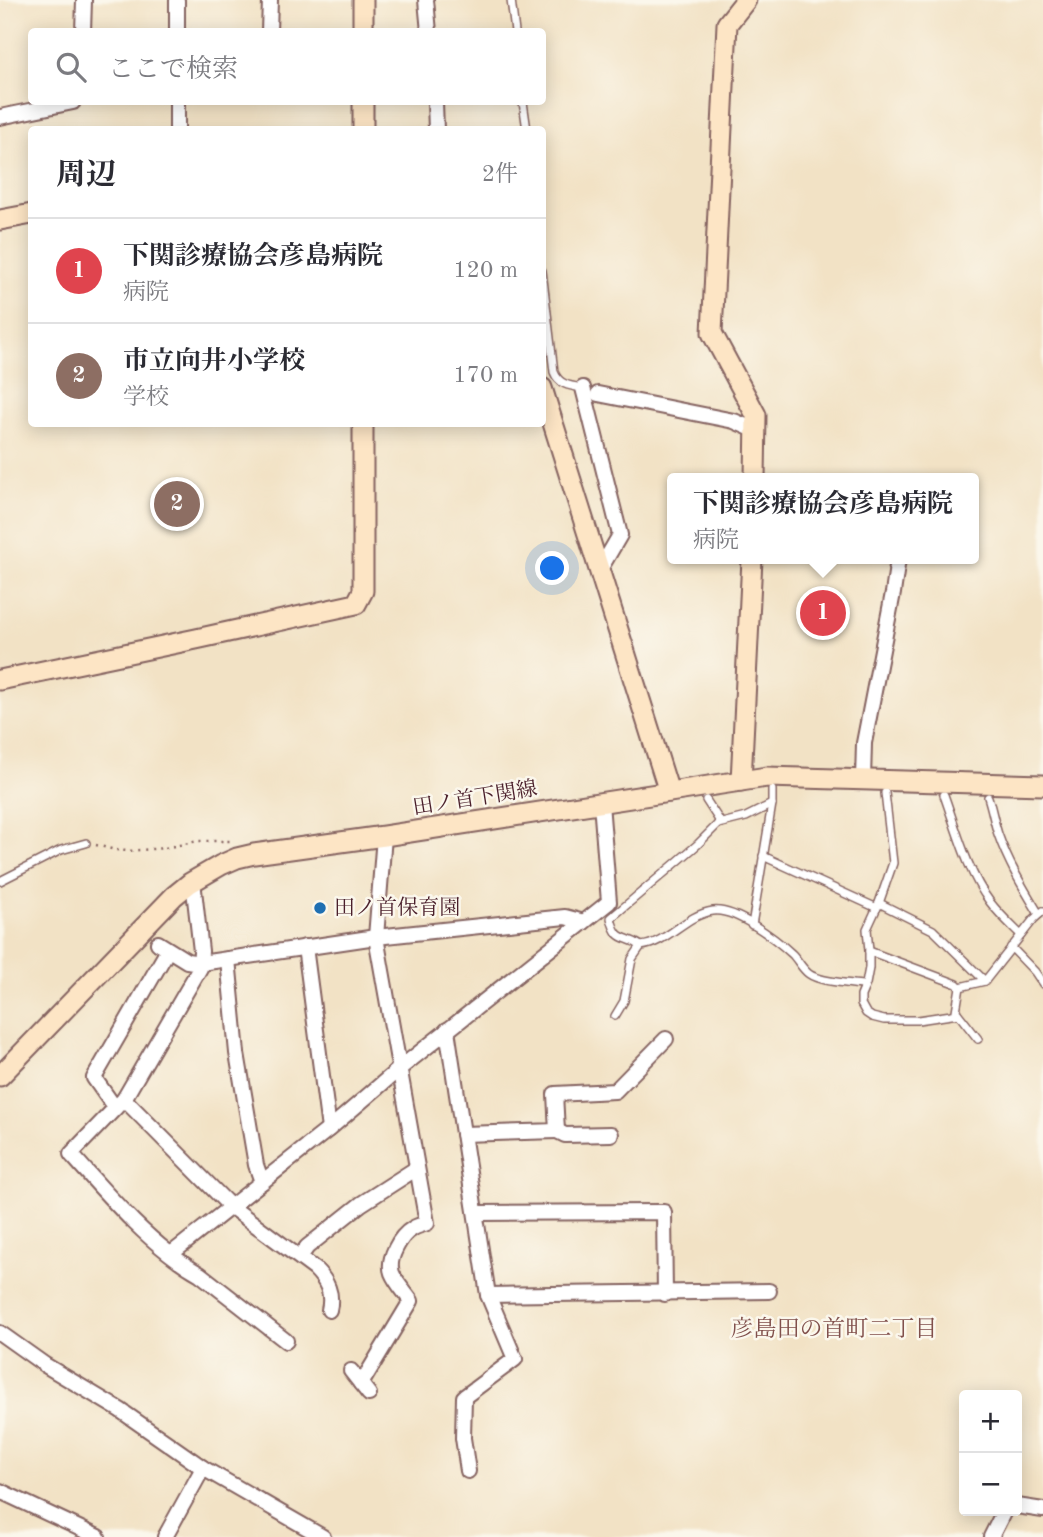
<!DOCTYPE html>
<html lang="ja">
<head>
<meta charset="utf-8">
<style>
	body { margin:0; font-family:"Old Standard TT","Noto Serif JP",serif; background:#f7f7f7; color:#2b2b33 }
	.controls { position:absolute; right:21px; bottom:21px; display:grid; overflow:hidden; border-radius:7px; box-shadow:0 4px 18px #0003 }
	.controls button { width:63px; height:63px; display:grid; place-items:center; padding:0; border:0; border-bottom:2px solid #e1e1e2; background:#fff; color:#2b2b33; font:35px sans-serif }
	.you { position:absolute; left:553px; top:569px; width:24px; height:24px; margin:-18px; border:5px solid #fff; border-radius:50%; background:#1a73e8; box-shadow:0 0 0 10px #1a73e833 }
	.badge { display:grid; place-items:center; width:46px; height:46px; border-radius:50%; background:#d93025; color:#fff; font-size:23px; font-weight:700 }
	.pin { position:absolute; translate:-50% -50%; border:4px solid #fff; box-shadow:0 2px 7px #0006 }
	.popup { position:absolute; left:667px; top:473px; width:312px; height:91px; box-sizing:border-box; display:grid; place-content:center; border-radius:7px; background:#fff; filter:drop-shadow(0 2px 5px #0005); font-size:23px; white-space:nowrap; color:#7c7c81 }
	.popup b { font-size:26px; color:#2b2b33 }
	.popup::after { content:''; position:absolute; left:50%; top:100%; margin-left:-14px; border:14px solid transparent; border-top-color:#fff }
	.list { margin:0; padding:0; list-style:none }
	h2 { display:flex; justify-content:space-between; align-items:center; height:91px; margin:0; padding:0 28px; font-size:30px }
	h2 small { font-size:23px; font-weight:400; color:#7c7c81 }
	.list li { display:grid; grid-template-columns:46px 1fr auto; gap:21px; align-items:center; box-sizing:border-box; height:105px; padding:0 28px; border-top:2px solid #e1e1e2 }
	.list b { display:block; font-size:26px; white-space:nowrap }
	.list p { margin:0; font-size:23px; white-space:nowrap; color:#7c7c81 }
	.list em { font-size:23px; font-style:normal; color:#7c7c81 }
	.icon { flex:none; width:38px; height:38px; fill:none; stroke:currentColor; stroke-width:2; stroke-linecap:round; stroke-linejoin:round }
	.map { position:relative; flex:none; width:1043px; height:1537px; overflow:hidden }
	.search { position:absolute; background:#fff; box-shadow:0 4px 18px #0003; left:28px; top:28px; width:518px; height:77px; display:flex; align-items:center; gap:18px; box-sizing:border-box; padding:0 24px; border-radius:7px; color:#7c7c81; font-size:26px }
	.panel { position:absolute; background:#fff; box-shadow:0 4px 18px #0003; left:28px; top:126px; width:518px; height:301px; border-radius:7px }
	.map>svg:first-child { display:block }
</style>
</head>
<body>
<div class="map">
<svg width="1043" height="1537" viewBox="0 0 1043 1537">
	<rect width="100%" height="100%" fill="#fbf7ec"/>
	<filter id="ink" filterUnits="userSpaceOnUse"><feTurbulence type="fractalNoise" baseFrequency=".0143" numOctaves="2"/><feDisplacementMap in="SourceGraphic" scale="14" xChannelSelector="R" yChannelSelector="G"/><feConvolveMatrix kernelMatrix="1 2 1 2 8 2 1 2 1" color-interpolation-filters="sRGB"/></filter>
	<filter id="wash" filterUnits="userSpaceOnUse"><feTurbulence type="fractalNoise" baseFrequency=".00686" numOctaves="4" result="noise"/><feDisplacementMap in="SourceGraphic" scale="28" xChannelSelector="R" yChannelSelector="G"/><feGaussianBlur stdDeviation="1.57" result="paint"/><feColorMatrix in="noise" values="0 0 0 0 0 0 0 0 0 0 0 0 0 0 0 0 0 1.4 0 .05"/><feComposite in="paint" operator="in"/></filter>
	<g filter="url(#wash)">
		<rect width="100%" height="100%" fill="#f2e2c5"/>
	</g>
	<g filter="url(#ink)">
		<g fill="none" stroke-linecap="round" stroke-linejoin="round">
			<defs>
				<g id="lane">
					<polyline points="511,0 515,32"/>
					<polyline points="523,102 527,130"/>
					<path d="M542,271L554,372C559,385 570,386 583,388"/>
					<polyline points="885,793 893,863 879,903 867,929 869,951 869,968 866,984 861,996 861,1004 866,1013 872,1017 884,1020 918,1020 958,1014"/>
					<path d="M944,795C957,831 967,871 990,902C999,914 1011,925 1021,935"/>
					<path d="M988,797C992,809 994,822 998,834C1008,863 1024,889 1039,914"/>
					<polyline points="718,824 746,817 772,804"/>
					<polyline points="763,856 877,908"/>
					<polyline points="0,881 61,850 86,843"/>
					<polyline points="879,903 933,930 985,981"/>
					<polyline points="752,925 772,804 772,790"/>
					<path d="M641,946C668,943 685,915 713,911C735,908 776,939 792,954C798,960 802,969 809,974C820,982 848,983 862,985L864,988"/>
					<polyline points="1011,947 1035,972 1043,984"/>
					<polyline points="869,951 957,984 960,987"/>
					<path d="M615,1016L624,1001L632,959L641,946C625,934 617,944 611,918L697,845L718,824L719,820L706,800"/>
					<polyline points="978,1039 956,1011 960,987 985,981 1034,919 1043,911"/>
				</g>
				<g id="street">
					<polyline points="426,0 429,32"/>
					<polyline points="83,32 84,0"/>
					<polyline points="177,32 177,0"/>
					<polyline points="269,32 270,0"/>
					<polyline points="177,102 177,130"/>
					<polyline points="435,102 436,130"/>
					<polyline points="0,117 73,102"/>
					<polyline points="583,388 620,535 599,571"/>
					<polyline points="598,394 734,421 757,431"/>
					<polyline points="863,780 864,743 893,593 898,559"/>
					<path d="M193,881L201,951L200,968L124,1099L71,1154C108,1196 152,1247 200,1274L286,1341"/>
					<polyline points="158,943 187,961 201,963 376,937 565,917 584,922"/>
					<polyline points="305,947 329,1129"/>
					<polyline points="228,959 237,1053 256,1165 262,1182"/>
					<polyline points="447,1030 488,1295 515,1359 464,1397 463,1438 468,1471"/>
					<path d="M124,1099L230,1206L315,1269C327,1281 333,1293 329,1310"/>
					<polyline points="115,1108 94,1078 168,950"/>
					<polyline points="557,1131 565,1135 611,1134"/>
					<polyline points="463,1134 557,1131 555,1094 615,1091 666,1039"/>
					<polyline points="476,1213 664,1212 665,1294"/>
					<polyline points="171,1254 329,1129 399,1069 609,902 601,803"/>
					<polyline points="300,1257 307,1247 361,1204 417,1168"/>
					<polyline points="488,1295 769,1291"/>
					<polyline points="0,1333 45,1365 120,1410 203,1468 323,1537"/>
					<polyline points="351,1371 369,1394"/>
					<path d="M361,1384L411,1301C405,1292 396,1283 392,1273C387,1259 400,1236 412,1229C416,1226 422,1225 427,1223L376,937L384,836"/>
					<polyline points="0,1491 98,1537"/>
					<polyline points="1017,1506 1043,1510"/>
					<polyline points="165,1537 203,1468"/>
					<polyline points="991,1537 1004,1511"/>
				</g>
				<g id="secondary">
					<polyline points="363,0 363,32"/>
					<polyline points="746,0 727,24 712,333 756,415 755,478"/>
					<polyline points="363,130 363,102"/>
					<polyline points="0,220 32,214"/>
					<polyline points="542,388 669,792"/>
					<polyline points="0,680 196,639 356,604 363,591 363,424"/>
					<polyline points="741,781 752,559"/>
					<polyline points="0,1076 174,896 190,883 221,865 237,858 254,854 384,836 767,777 1043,785"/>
				</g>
			</defs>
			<use href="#lane" stroke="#856361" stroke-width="10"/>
			<use href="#street" stroke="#856361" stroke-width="18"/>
			<use href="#secondary" stroke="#856361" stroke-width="23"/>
			<polyline stroke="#856361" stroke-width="2.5" stroke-dasharray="2 5" stroke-linecap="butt" points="96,845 115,850 128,851 165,848 198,841 231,841"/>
			<use href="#lane" stroke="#fff" stroke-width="7"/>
			<use href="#street" stroke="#fff" stroke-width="14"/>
			<use href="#secondary" stroke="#fde5c5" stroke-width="19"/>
		</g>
	</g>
	<circle fill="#1f6fb2" stroke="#fbf7ec" stroke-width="2.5" cx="320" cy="908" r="7"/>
	<g text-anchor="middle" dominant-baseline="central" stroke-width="5" stroke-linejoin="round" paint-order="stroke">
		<g font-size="21" fill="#4a1f2b" stroke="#fbf7ec">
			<text transform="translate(475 799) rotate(-9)">田ノ首下関線</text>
		</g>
		<g font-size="21" fill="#4a1f2b" stroke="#fbf7ec" text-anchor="start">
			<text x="334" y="908">田ノ首保育園</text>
		</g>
		<g font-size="23" fill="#81504c" stroke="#fbf7ec">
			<text x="834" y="1329">彦島田の首町二丁目</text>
		</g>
	</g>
</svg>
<div class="controls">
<button>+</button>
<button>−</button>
</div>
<div class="you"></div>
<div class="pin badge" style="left:823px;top:613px;background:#e0444e">1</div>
<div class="popup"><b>下関診療協会彦島病院</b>病院</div>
<div class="pin badge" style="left:177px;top:504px;background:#8d6e63">2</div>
<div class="search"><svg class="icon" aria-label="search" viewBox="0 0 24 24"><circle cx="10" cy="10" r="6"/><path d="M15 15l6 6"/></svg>ここで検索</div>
<section class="panel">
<h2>周辺<small>2件</small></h2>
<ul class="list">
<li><span class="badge" style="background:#e0444e">1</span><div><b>下関診療協会彦島病院</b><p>病院</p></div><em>120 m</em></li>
<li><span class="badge" style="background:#8d6e63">2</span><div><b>市立向井小学校</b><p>学校</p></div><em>170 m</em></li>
</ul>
</section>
</div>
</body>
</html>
